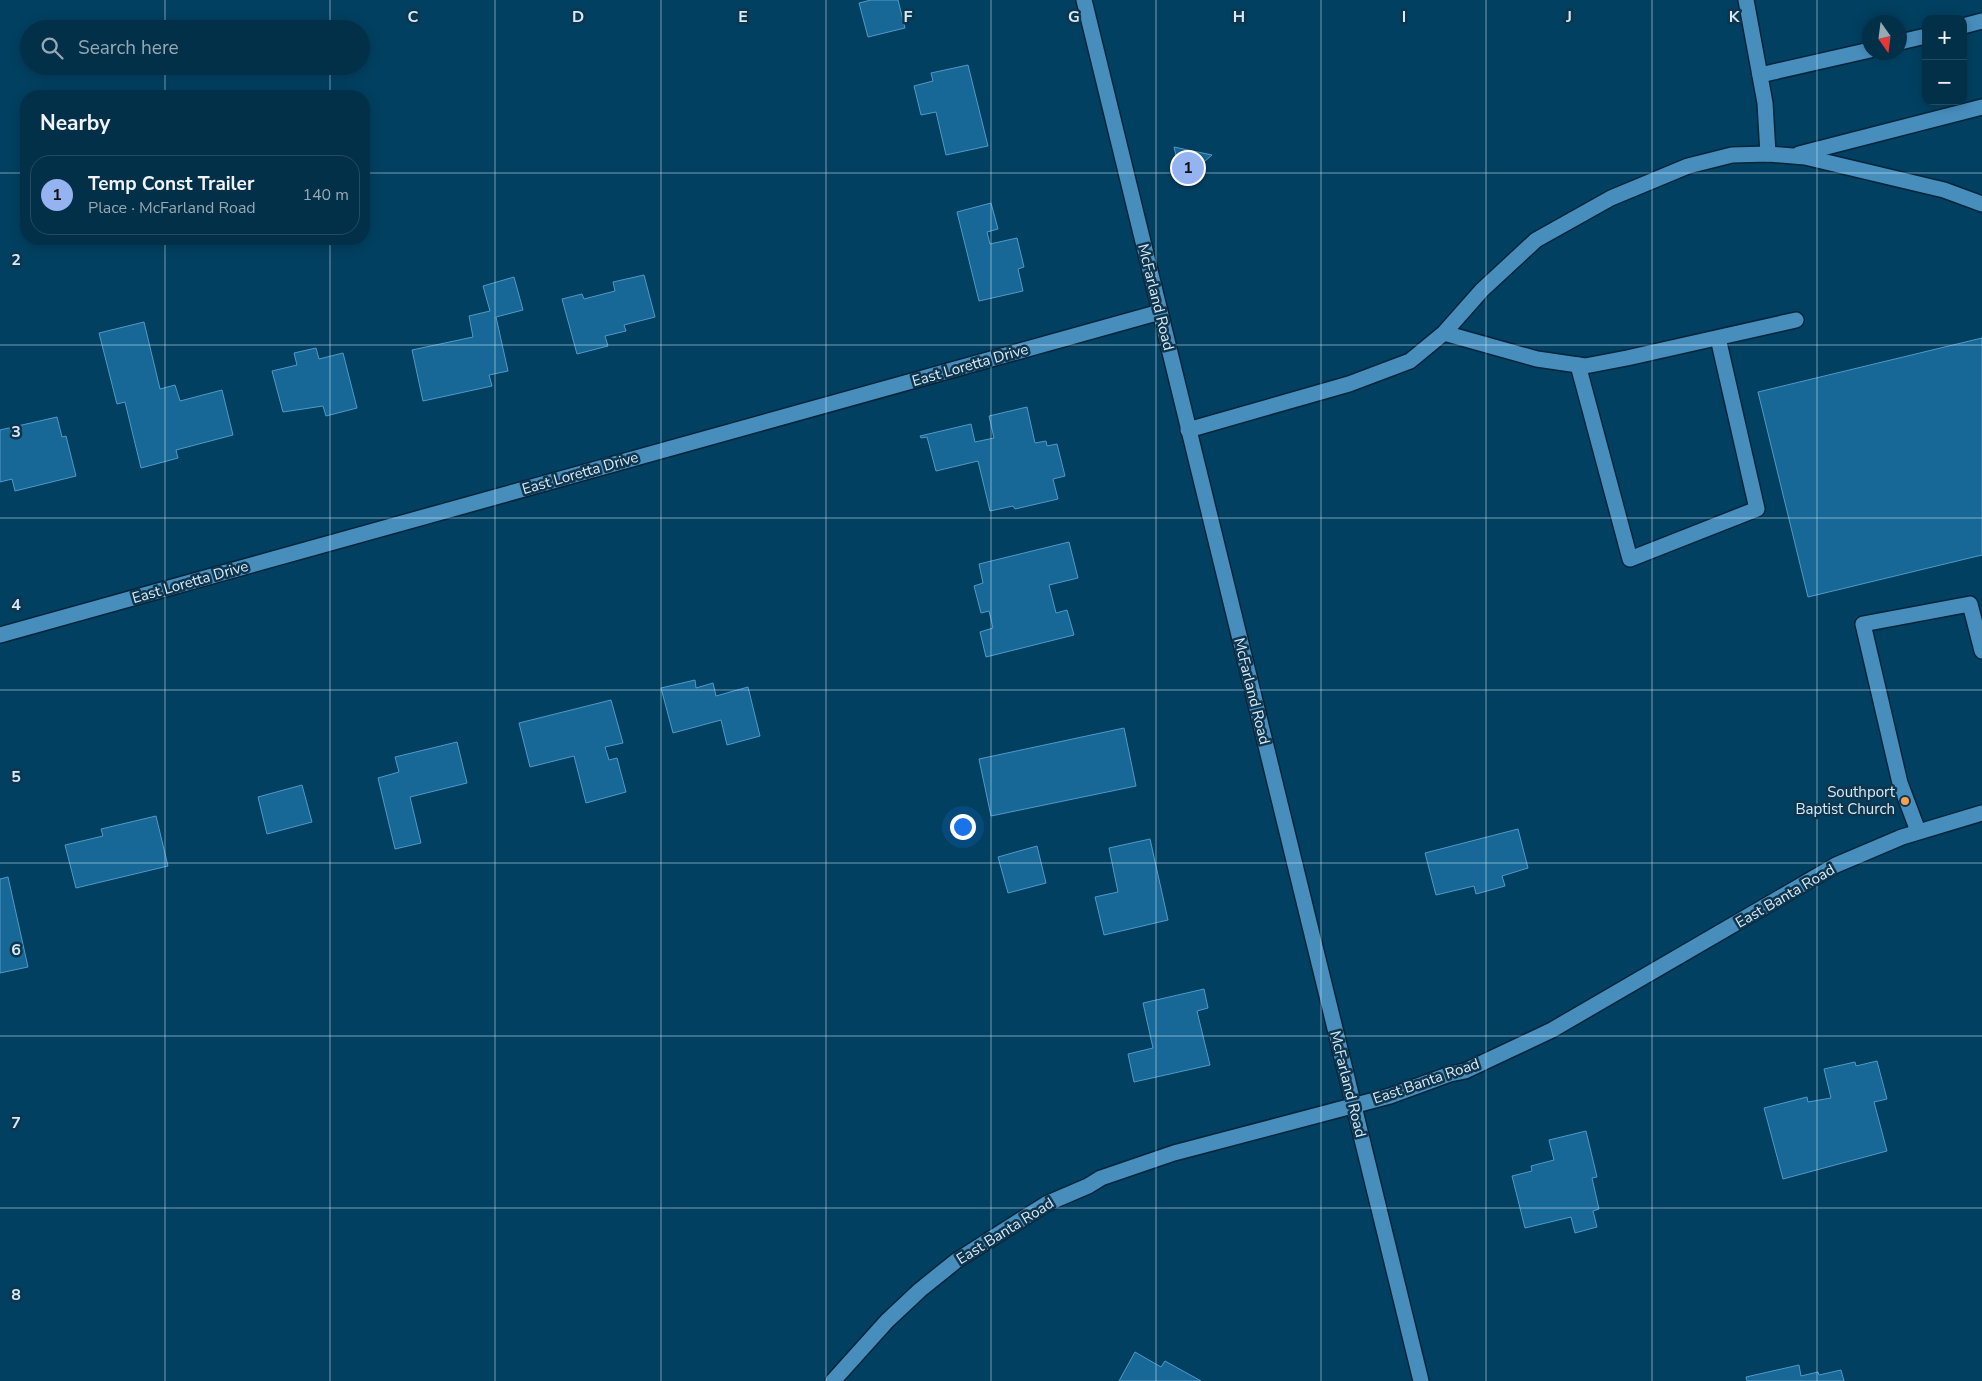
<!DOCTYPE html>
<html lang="en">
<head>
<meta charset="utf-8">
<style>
	body { margin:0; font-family:"Nunito Sans",sans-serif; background:#103c53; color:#f1f3f6 }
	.controls { position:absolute; right:15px; top:15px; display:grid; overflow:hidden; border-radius:10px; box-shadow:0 2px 12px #0003 }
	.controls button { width:45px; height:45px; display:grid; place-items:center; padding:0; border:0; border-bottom:1px solid #234b61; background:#023049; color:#f1f3f6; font:25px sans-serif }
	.compass { position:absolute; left:1862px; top:15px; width:45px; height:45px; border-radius:50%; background:#023049; box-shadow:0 2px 12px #0003; rotate:166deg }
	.you { position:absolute; left:962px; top:826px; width:18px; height:18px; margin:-12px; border:4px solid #fff; border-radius:50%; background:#1a73e8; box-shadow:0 0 0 8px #1a73e833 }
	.badge { display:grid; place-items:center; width:32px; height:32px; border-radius:50%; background:#95b2f1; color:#111; font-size:16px; font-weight:700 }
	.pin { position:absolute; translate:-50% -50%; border:2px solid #fff; box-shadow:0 1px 5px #0006 }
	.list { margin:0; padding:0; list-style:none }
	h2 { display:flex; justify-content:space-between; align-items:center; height:65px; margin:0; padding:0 20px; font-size:21px }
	h2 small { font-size:16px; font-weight:400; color:#96a9b4 }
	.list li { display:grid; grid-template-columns:32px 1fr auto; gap:15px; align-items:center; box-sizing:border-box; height:80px; margin:0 10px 10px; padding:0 10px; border:1px solid #234b61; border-radius:20px }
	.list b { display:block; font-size:19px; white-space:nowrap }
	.list p { margin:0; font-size:16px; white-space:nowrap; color:#96a9b4 }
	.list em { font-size:16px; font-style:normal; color:#96a9b4 }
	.icon { flex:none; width:28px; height:28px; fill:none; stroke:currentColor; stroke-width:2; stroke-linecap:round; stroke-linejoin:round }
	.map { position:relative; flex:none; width:1982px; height:1381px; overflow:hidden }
	.search { position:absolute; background:#023049; box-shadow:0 2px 12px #0003; left:20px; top:20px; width:350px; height:55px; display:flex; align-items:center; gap:12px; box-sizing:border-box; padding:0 18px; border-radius:28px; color:#96a9b4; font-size:19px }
	.panel { position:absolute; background:#023049; box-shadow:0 2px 12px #0003; left:20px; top:90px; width:350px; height:155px; border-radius:20px }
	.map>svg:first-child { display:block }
</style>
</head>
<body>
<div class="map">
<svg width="1982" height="1381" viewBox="0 0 1982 1381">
	<rect width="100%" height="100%" fill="#024061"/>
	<g fill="#176896" stroke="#5299c8">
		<polygon points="871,0 898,0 905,28 868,37 859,3"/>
		<polygon points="968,65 988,146 946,155 936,112 921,115 914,86 933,81 931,73"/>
		<polygon points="1174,147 1212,155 1182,181"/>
		<polygon points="991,203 998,229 987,232 990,244 1017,238 1024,267 1018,269 1023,291 979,301 957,212"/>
		<polygon points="644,275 655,317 624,325 626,331 605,336 608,346 577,354 562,299 582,294 584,299 615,291 613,282"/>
		<polygon points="514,277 523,310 496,317 508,371 489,375 492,386 423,401 412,350 473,337 469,316 490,311 483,286"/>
		<polygon points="144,322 160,389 175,385 180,401 222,390 233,435 176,450 178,458 141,468 125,402 117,404 99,333"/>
		<polygon points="1982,338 1982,555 1808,597 1758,392"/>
		<polygon points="316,348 319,359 343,353 357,408 326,416 323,406 283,412 272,371 297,365 294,353"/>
		<polygon points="1027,407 1035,443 1046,441 1047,446 1057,444 1065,476 1053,479 1058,499 1015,509 1013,506 990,511 978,461 936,471 927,437 921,438 920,436 971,424 975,442 994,438 989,416"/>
		<polygon points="57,417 62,437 66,436 76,476 15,491 12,479 0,482 0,430"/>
		<polygon points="1069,542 1078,578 1049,585 1056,613 1067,610 1074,635 986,657 980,632 993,628 989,611 981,613 974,586 983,583 979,564"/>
		<polygon points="695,680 696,688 713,683 716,696 748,687 760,736 727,745 721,720 673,733 661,688"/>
		<polygon points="611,700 623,743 605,747 609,760 617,758 626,792 586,803 574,756 530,767 519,723"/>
		<polygon points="1124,728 1136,786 991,816 979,759"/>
		<polygon points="457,742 467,783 410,797 421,843 395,849 378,778 399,772 395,757"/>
		<polygon points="302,785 312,822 267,834 258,797"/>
		<polygon points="156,816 168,866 76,888 65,845 103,836 101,829"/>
		<polygon points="1518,829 1528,868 1502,876 1505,886 1476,894 1474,886 1436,895 1425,853"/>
		<polygon points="1150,839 1168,920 1104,935 1095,897 1118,892 1109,848"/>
		<polygon points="1037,846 1046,883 1008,893 998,857"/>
		<polygon points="8,877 28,967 0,973 0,879"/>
		<polygon points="1204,989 1208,1008 1197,1011 1210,1065 1134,1082 1128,1054 1153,1048 1143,1003"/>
		<polygon points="1877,1061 1887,1099 1874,1102 1887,1151 1783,1179 1764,1108 1807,1097 1808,1102 1831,1098 1824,1069 1855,1062 1856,1066"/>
		<polygon points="1586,1131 1597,1177 1592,1178 1599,1209 1593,1211 1597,1227 1575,1233 1571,1217 1525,1228 1512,1176 1532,1171 1531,1166 1554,1160 1549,1140"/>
		<polygon points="1135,1352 1161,1367 1165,1361 1201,1381 1119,1381"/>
		<polygon points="1799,1365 1801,1376 1818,1372 1819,1375 1841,1370 1844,1381 1747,1381 1746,1377"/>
	</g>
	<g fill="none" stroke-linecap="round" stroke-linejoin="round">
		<defs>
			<g id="minor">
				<polyline points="1084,0 1421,1381"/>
				<polyline points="1746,0 1765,103 1768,154"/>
				<polyline points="1963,26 1982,21"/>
				<polyline points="1900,42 1926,36"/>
				<polyline points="1760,75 1870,50"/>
				<polyline points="1799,154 1982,107"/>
				<polyline points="1444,333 1537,359 1585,366 1627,358 1796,320"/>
				<polyline points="1578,365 1630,559 1757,509 1718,338"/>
				<polyline points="1188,430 1349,384 1410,361 1444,333 1482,290 1536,240 1611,198 1688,166 1732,155 1768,154 1805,157 1944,190 1982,204"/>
				<polyline points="0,635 1160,312"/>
				<polyline points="1918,831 1900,783 1863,624 1970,604 1982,651"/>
				<polyline points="833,1381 887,1321 920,1290 956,1261 1046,1204 1088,1186 1101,1178 1174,1153 1390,1096 1450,1074 1465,1071 1552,1030 1836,865 1902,837 1982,813"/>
			</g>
		</defs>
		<use href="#minor" stroke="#00263c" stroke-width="18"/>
		<use href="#minor" stroke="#488ebd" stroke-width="15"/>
	</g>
	<path fill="none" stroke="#d6eaf9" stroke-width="1" stroke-opacity="0.55" d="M165,0V29M330,0V29M495,0V1381M661,0V1381M826,0V1381M991,0V1381M1156,0V1381M1321,0V1381M1486,0V1381M1652,0V1381M1817,0V1381M165,66V96M330,66V96M0,173H26M364,173H1982M165,239V1381M330,239V1381M0,345H1982M0,518H1982M0,690H1982M0,863H1982M0,1036H1982M0,1208H1982"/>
	<circle fill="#f99f4d" stroke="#0f354d" stroke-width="2" cx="1905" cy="801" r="5"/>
	<g text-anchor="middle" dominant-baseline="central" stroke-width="5" stroke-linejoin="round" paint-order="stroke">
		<g font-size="15" fill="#d6eaf9" stroke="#0f354d">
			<text transform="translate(1156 297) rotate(76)">McFarland Road</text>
			<text transform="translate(970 365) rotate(-16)">East Loretta Drive</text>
			<text transform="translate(580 473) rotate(-16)">East Loretta Drive</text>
			<text transform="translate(190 582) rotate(-16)">East Loretta Drive</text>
			<text transform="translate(1252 691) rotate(76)">McFarland Road</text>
			<text transform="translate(1785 896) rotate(-30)">East Banta Road</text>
			<text transform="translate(1426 1081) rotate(-19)">East Banta Road</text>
			<text transform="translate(1348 1084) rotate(76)">McFarland Road</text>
			<text transform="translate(1005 1231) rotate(-32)">East Banta Road</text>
		</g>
		<g font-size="15" fill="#d6eaf9" stroke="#0f354d" text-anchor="end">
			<text x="1895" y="792">Southport<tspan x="1895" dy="17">Baptist Church</tspan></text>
		</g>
	</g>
	<g font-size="16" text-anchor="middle" font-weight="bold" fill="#d6eaf9" stroke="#0f354d" stroke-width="5" stroke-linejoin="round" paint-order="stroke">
		<text x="413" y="22">C</text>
		<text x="578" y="22">D</text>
		<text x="743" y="22">E</text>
		<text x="908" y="22">F</text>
		<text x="1074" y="22">G</text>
		<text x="1239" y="22">H</text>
		<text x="1404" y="22">I</text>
		<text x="1569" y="22">J</text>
		<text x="1734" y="22">K</text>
		<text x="16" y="265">2</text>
		<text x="16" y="437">3</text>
		<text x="16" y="610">4</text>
		<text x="16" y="782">5</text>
		<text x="16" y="955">6</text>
		<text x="16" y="1128">7</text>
		<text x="16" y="1300">8</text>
	</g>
</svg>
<div class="controls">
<button>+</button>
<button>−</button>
</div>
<svg class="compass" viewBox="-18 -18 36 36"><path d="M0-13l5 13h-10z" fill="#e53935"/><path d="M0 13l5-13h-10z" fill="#96a9b4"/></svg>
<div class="you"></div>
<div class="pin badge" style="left:1188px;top:168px">1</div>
<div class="search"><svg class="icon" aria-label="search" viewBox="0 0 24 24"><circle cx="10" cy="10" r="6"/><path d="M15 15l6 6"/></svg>Search here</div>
<section class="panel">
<h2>Nearby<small></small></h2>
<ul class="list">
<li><span class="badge">1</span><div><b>Temp Const Trailer</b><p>Place · McFarland Road</p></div><em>140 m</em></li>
</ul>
</section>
</div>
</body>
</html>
